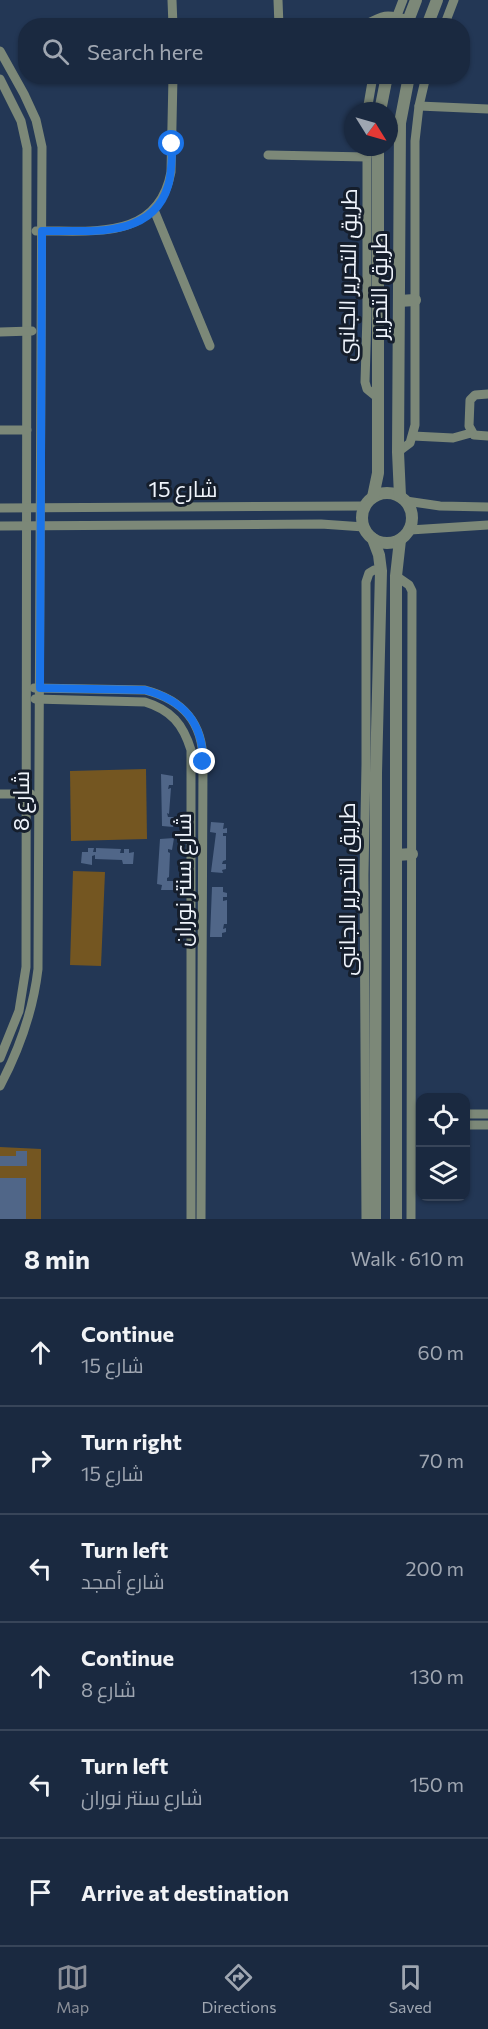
<!DOCTYPE html>
<html lang="en">
<head>
<meta charset="utf-8">
<style>
	body { margin:0; font-family:Commissioner,Cairo,sans-serif; background:#233147; color:#f1f3f6 }
	.controls { position:absolute; right:18px; bottom:18px; display:grid; overflow:hidden; border-radius:12px; box-shadow:0 2px 4px #0004 }
	.controls button { width:54px; height:54px; display:grid; place-items:center; padding:0; border:0; border-bottom:2px solid #384559; background:#1a2940; color:#f1f3f6; font:30px sans-serif }
	.compass { position:absolute; left:344px; top:102px; width:54px; height:54px; border-radius:50%; background:#1a2940; box-shadow:0 2px 4px #0004; rotate:127deg }
	.stop { position:absolute; width:18px; height:18px; margin:-14px; border:4px solid #1a73e8; border-radius:50%; background:#fff }
	.stop.end { background:#1a73e8; border-color:#fff; box-shadow:0 2px 6px #0008 }
	.list { margin:0; padding:0; list-style:none }
	h2 { display:flex; justify-content:space-between; align-items:center; height:78px; margin:0; padding:0 24px; font-size:26px }
	h2 small { font-size:20px; font-weight:400; color:#9fa6b1 }
	.list li { display:grid; grid-template-columns:39px 1fr auto; gap:18px; align-items:center; box-sizing:border-box; height:108px; padding:0 24px; border-top:2px solid #384559 }
	.list b { display:block; font-size:22px; white-space:nowrap }
	.list p { margin:0; font-size:20px; white-space:nowrap; color:#9fa6b1 }
	.list em { font-size:20px; font-style:normal; color:#9fa6b1 }
	.icon { flex:none; width:33px; height:33px; fill:none; stroke:currentColor; stroke-width:2; stroke-linecap:round; stroke-linejoin:round }
	.map { position:relative; flex:none; width:488px; height:1219px; overflow:hidden }
	.search { position:absolute; background:#1a2940; box-shadow:0 2px 4px #0004; left:18px; right:18px; top:18px; height:66px; display:flex; align-items:center; gap:15px; box-sizing:border-box; padding:0 21px; border-radius:24px; color:#9fa6b1; font-size:22px }
	.sheet { height:726px; background:#1a2940 }
	nav { display:flex; justify-content:space-around; align-items:center; box-sizing:border-box; height:84px; border-top:2px solid #384559; background:#1a2940; font-size:16px; color:#9fa6b1 }
	nav a { display:grid; justify-items:center; gap:3px }
	nav .on { color:#8c9099 }
	.map>svg:first-child { display:block }
</style>
</head>
<body>
<div class="map">
<svg width="488" height="1219" viewBox="0 0 488 1219">
	<rect width="100%" height="100%" fill="#233755"/>
	<g fill="#745621">
		<polygon points="146,769 147,839 71,841 70,771"/>
		<polygon points="73,871 105,872 101,966 70,965"/>
		<polygon points="0,1147 41,1149 41,1219 0,1219"/>
	</g>
	<g fill="#506688">
		<polygon points="161,774 173,776 173,785 169,785 168,789 171,788 169,814 167,813 168,817 174,817 173,827 162,826"/>
		<polygon points="211,822 224,823 223,829 227,828 227,833 223,833 223,836 226,836 226,860 223,861 222,864 226,864 226,869 222,870 223,873 211,872 216,833 210,832"/>
		<polygon points="174,838 172,850 168,849 168,852 170,853 169,877 167,878 167,881 174,881 173,890 161,890 162,885 157,884 160,839"/>
		<polygon points="88,848 94,848 93,852 96,852 96,848 121,849 120,853 124,853 124,849 129,849 129,853 134,852 133,864 123,864 122,860 95,859 95,855 92,856 92,865 81,863 82,852 88,852"/>
		<polygon points="212,887 223,887 223,892 227,893 227,897 223,897 223,901 227,900 227,924 224,924 223,929 226,928 226,932 222,933 222,937 210,937"/>
		<polygon points="16,1151 27,1151 27,1166 0,1166 0,1156 16,1156"/>
		<rect x="0" y="1178" width="26" height="41"/>
	</g>
	<g fill="none" stroke-linecap="round" stroke-linejoin="round">
		<g stroke="#7c8878" stroke-width="9">
			<polyline points="172,0 173,26"/>
			<polyline points="278,0 279,26"/>
			<path d="M363,26C383,15 386,13 408,20"/>
			<polyline points="393,26 403,0"/>
			<polyline points="444,26 454,0"/>
			<path d="M0,51L24,94L36,120L42,147L38,969C33,1012 20,1048 0,1086"/>
			<polyline points="0,79 21,121 27,148 26,967 19,1011 0,1058"/>
			<polyline points="419,106 488,109"/>
			<polyline points="367,111 373,76"/>
			<polyline points="367,147 367,315 365,382 367,389 378,398"/>
			<polyline points="268,155 367,157"/>
			<polyline points="154,210 210,346"/>
			<path d="M36,231C90,230 158,242 171,172L173,76"/>
			<polyline points="0,332 32,331"/>
			<polyline points="488,394 475,395 470,400 469,426 474,435 488,436"/>
			<polyline points="0,430 27,430"/>
			<polyline points="413,436 453,438 471,433"/>
			<polyline points="398,452 410,443 415,425 415,141 419,106 426,76"/>
			<polyline points="406,501 440,506 488,507"/>
			<polyline points="0,508 365,506"/>
			<polyline points="0,526 321,524 364,527"/>
			<polyline points="410,530 488,525"/>
			<polyline points="396,576 409,585 412,591 411,1219"/>
			<path d="M34,688L145,690C183,700 203,722 203,762L201,1219"/>
			<path d="M35,699L145,702C171,710 183,724 191,750V1219"/>
			<polyline points="0,794 31,794"/>
			<polyline points="466,1114 488,1114"/>
			<polyline points="466,1125 488,1125"/>
			<polyline points="366,1219 364,875 366,764 366,582 369,573 374,570 381,571"/>
		</g>
		<g stroke="#7c8878" stroke-width="12">
			<polyline points="406,26 416,0"/>
			<polyline points="427,26 437,0"/>
			<polyline points="380,111 387,76"/>
			<polyline points="399,301 415,300"/>
			<circle cx="387" cy="518" r="25"/>
			<polyline points="400,496 398,452 400,123 409,76"/>
			<polyline points="373,497 378,473 378,147"/>
			<polyline points="373,539 379,555 381,571 376,773 375,1219"/>
			<polyline points="396,855 412,854"/>
			<polyline points="396,1219 396,576 400,540"/>
		</g>
	</g>
	<g fill="none" stroke-linecap="round" stroke-linejoin="round">
		<path stroke="#1a73e8" stroke-width="8" d="M172,144C172,158 172,173 168,186C152,240 86,230 42,231L40,688L145,690C183,700 203,722 203,762"/>
	</g>
	<g text-anchor="middle" dominant-baseline="central" stroke-width="6" stroke-linejoin="round" paint-order="stroke">
		<g font-size="22" fill="#eff4fc" stroke="#151e2c">
			<text transform="translate(347 275) rotate(-89)">طريق التحرير الجانبى</text>
			<text transform="translate(378 286) rotate(-90)">طريق التحرير</text>
			<text x="183" y="488">شارع 15</text>
			<text transform="translate(20 801) rotate(-90)">شارع 8</text>
			<text transform="translate(182 880) rotate(-90)">شارع سنتر نوران</text>
			<text transform="translate(346 889) rotate(-90)">طريق التحرير الجانبى</text>
		</g>
	</g>
</svg>
<div class="controls">
<button><svg class="icon" aria-label="locate" viewBox="0 0 24 24"><circle cx="12" cy="12" r="6"/><path d="M12 2v4M12 18v4M2 12h4M18 12h4"/></svg></button>
<button><svg class="icon" aria-label="layers" viewBox="0 0 24 24"><path d="M12 4l9 5-9 5-9-5zM3 14l9 5 9-5"/></svg></button>
</div>
<svg class="compass" viewBox="-18 -18 36 36"><path d="M0-13l5 13h-10z" fill="#e53935"/><path d="M0 13l5-13h-10z" fill="#9fa6b1"/></svg>
<div class="stop" style="left:172px;top:144px"></div>
<div class="stop end" style="left:203px;top:762px"></div>
<div class="search"><svg class="icon" aria-label="search" viewBox="0 0 24 24"><circle cx="10" cy="10" r="6"/><path d="M15 15l6 6"/></svg>Search here</div>
</div>
<section class="sheet">
<h2>8 min<small>Walk · 610 m</small></h2>
<ul class="list">
<li><svg class="icon" aria-label="ahead" viewBox="0 0 24 24"><path d="M12 20V5M6 11l6-6 6 6"/></svg><div><b>Continue</b><p>شارع 15</p></div><em>60 m</em></li>
<li><svg class="icon" aria-label="right" viewBox="0 0 24 24"><path d="M7 20v-9h11M14 6l5 5-5 5"/></svg><div><b>Turn right</b><p>شارع 15</p></div><em>70 m</em></li>
<li><svg class="icon" aria-label="left" viewBox="0 0 24 24"><path d="M17 20v-9H6M10 6l-5 5 5 5"/></svg><div><b>Turn left</b><p>شارع أمجد</p></div><em>200 m</em></li>
<li><svg class="icon" aria-label="ahead" viewBox="0 0 24 24"><path d="M12 20V5M6 11l6-6 6 6"/></svg><div><b>Continue</b><p>شارع 8</p></div><em>130 m</em></li>
<li><svg class="icon" aria-label="left" viewBox="0 0 24 24"><path d="M17 20v-9H6M10 6l-5 5 5 5"/></svg><div><b>Turn left</b><p>شارع سنتر نوران</p></div><em>150 m</em></li>
<li><svg class="icon" aria-label="arrive" viewBox="0 0 24 24"><path d="M6 21V4h12l-3 4 3 4H6"/></svg><div><b>Arrive at destination</b></div></li>
</ul>
</section>
<nav>
<a class="on"><svg class="icon" aria-label="map" viewBox="0 0 24 24"><path d="M3 6l6-2 6 2 6-2v14l-6 2-6-2-6 2zM9 4v14M15 6v14"/></svg>Map</a>
<a><svg class="icon" aria-label="directions" viewBox="0 0 24 24"><path d="M12 3l9 9-9 9-9-9zM9 14v-3h6M13 9l2 2-2 2"/></svg>Directions</a>
<a><svg class="icon" aria-label="saved" viewBox="0 0 24 24"><path d="M7 4h10v16l-5-4-5 4z"/></svg>Saved</a>
</nav>
</body>
</html>
